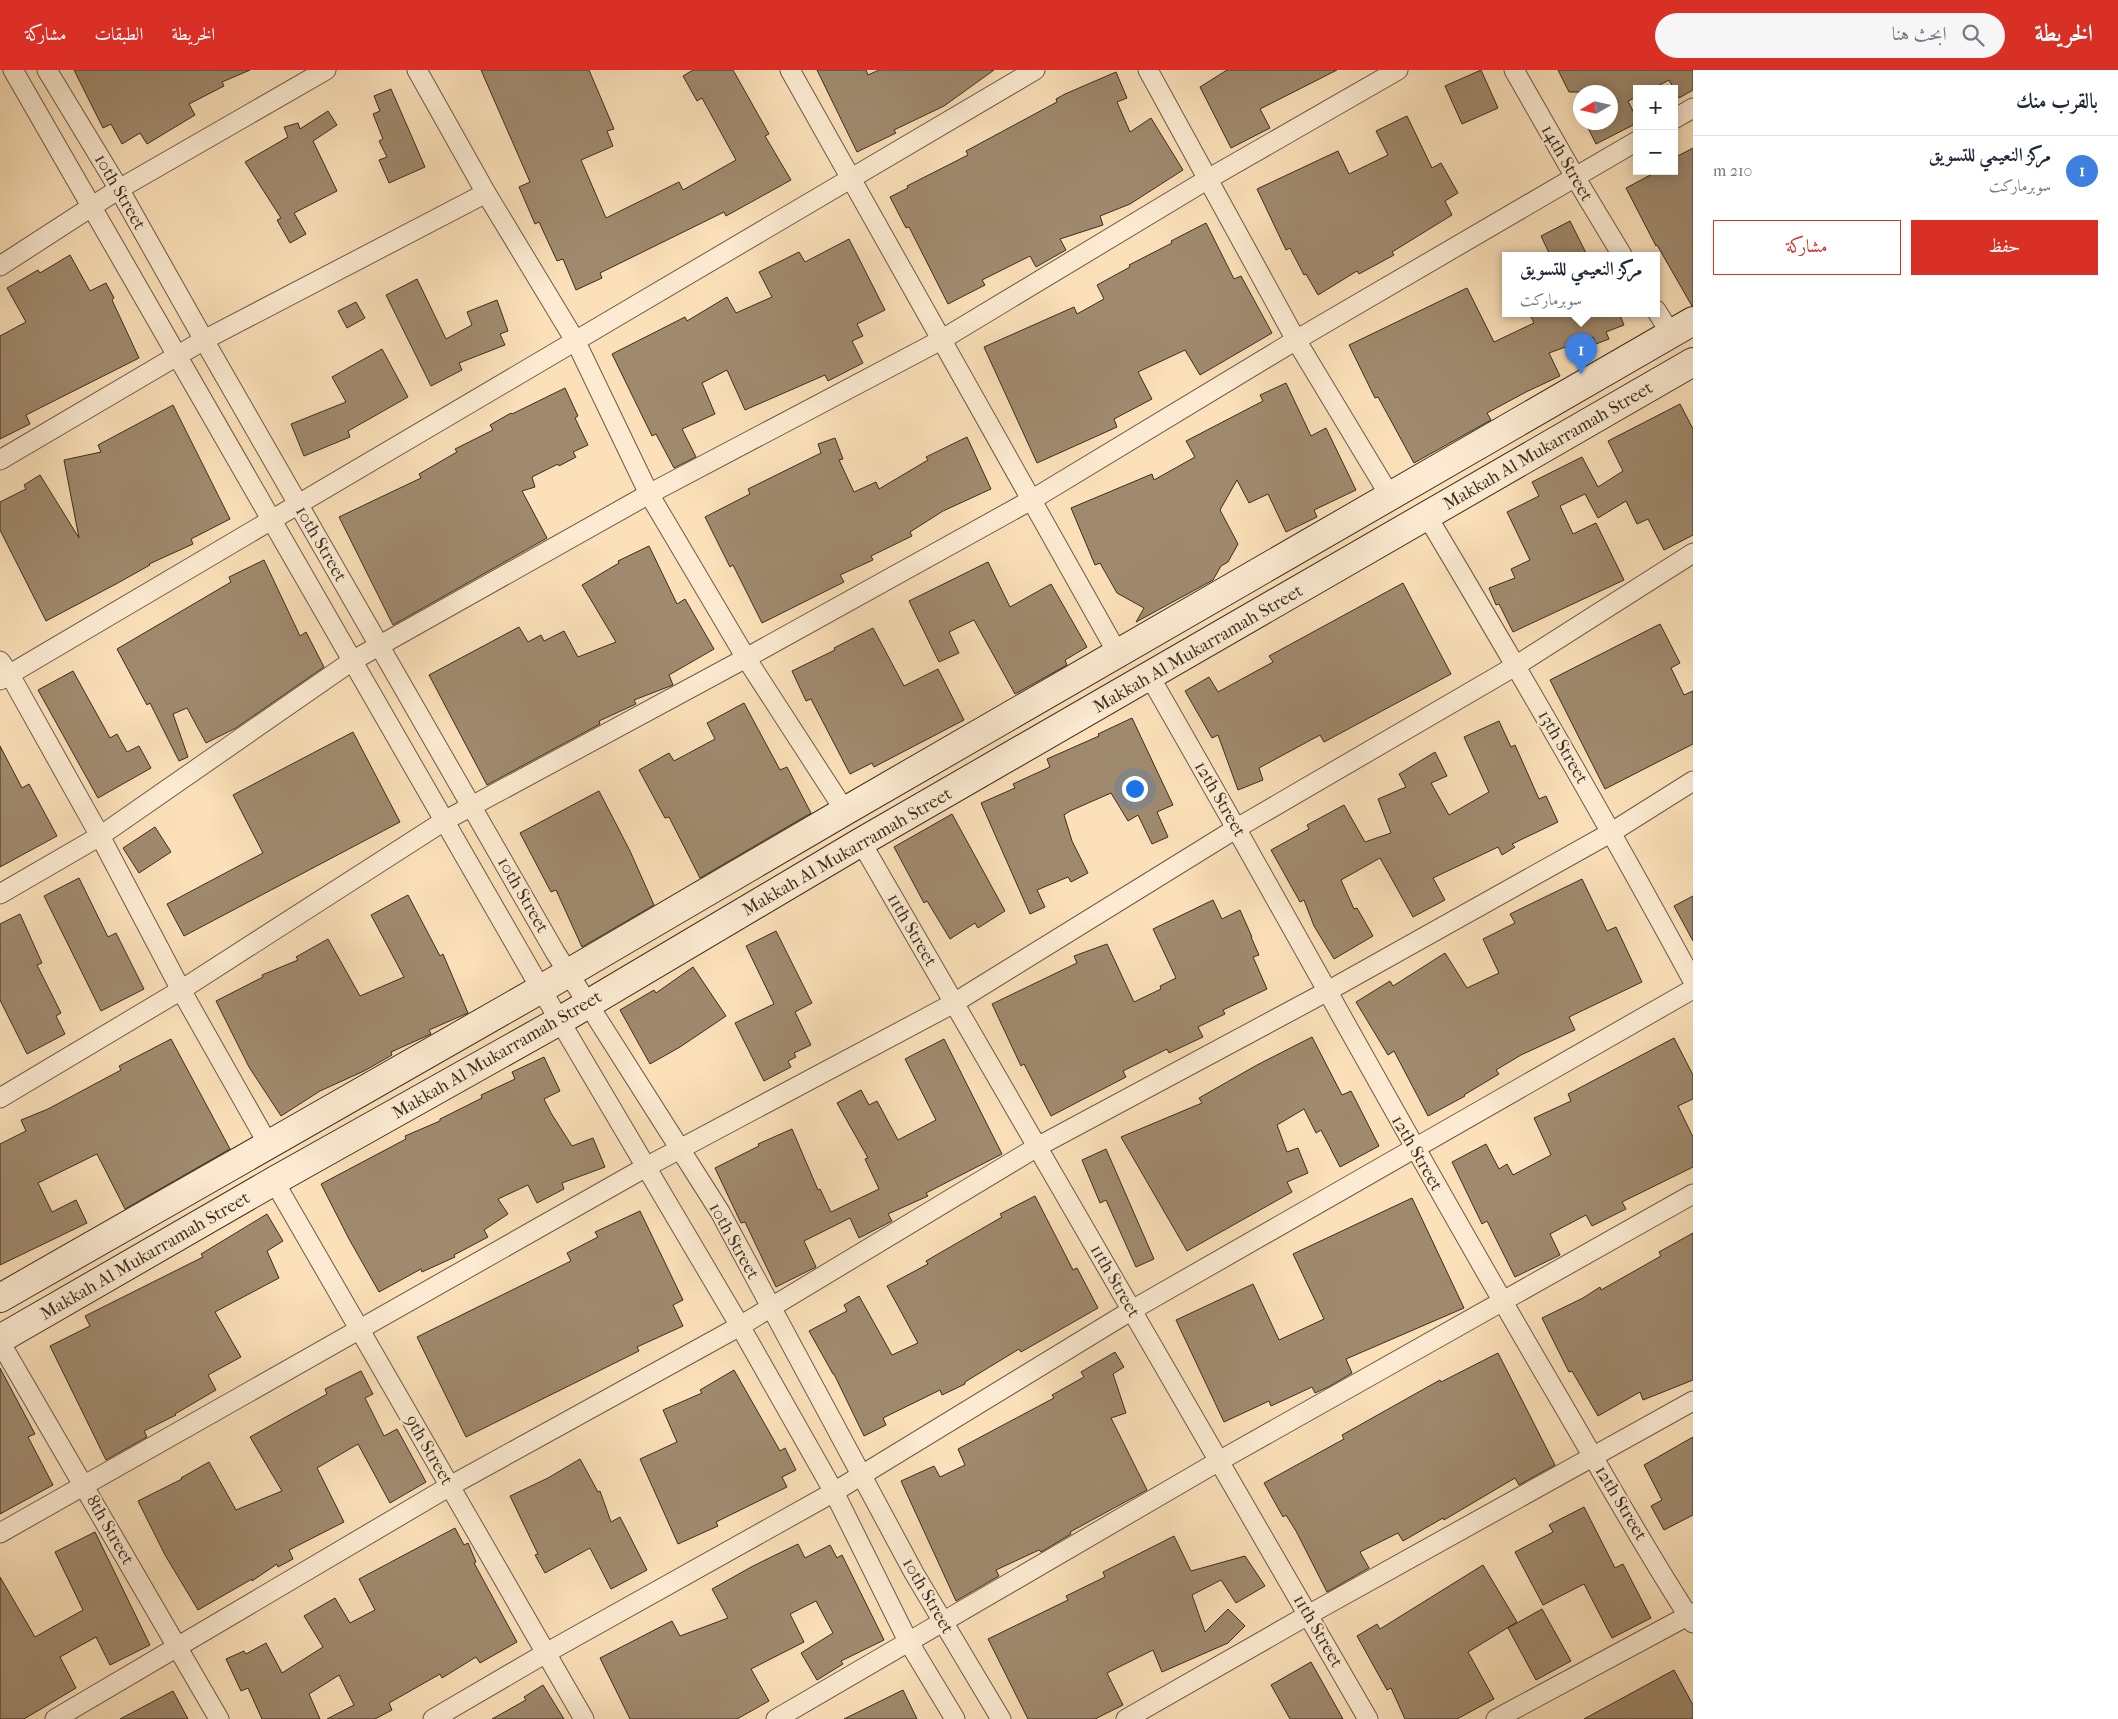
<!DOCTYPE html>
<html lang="ar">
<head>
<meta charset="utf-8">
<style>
	body { margin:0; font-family:"IM FELL French Canon",Amiri,serif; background:#f6f6f7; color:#1f2937; direction:rtl }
	.controls { position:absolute; right:15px; top:15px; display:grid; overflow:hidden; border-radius:0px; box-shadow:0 2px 12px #0003 }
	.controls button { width:45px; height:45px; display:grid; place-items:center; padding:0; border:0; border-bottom:1px solid #e0e1e3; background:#fff; color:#1f2937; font:25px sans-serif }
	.compass { position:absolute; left:1573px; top:15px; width:45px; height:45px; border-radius:50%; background:#fff; box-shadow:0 2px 12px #0003; rotate:261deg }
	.you { position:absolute; left:1134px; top:718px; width:18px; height:18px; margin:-12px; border:4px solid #fff; border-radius:50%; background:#1a73e8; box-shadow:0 0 0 8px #1a73e833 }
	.badge { display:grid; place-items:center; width:32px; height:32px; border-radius:50%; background:#d93025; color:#fff; font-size:16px; font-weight:700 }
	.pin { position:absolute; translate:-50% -41px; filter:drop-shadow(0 1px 2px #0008) }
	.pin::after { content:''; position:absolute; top:26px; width:18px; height:15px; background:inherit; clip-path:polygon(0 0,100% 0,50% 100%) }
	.popup { position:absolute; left:1502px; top:182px; width:158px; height:65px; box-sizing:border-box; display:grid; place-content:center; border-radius:0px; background:#fff; filter:drop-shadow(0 1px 4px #0005); font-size:16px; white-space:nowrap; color:#747a83 }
	.popup b { font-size:19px; color:#1f2937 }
	.popup::after { content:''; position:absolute; left:50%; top:100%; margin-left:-10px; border:10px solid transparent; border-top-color:#fff }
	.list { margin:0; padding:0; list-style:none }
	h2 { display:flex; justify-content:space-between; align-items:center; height:65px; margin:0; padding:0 20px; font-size:21px }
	h2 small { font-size:16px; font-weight:400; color:#747a83 }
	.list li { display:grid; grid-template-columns:32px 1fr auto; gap:15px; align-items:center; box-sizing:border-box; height:70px; padding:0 20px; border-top:1px solid #e0e1e3 }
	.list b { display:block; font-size:19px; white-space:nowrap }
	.list p { margin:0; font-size:16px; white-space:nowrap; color:#747a83 }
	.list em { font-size:16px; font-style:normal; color:#747a83 }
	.actions { display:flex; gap:10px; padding:15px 20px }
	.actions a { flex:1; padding:11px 0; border:1px solid #d93025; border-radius:0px; text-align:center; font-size:18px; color:#d93025 }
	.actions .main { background:#d93025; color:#fff }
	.icon { flex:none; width:28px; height:28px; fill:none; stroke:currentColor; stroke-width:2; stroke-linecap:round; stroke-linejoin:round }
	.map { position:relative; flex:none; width:1693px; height:1649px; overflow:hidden; direction:ltr }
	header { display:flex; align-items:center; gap:30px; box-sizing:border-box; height:70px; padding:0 25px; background:#d93025; color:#fff }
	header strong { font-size:24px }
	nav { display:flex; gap:28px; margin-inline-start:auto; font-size:18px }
	.search { width:350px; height:45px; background:#f6f6f7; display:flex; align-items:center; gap:12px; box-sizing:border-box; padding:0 18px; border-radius:28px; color:#747a83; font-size:19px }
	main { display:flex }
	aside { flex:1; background:#fff }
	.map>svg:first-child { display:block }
</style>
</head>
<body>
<header>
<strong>الخريطة</strong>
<div class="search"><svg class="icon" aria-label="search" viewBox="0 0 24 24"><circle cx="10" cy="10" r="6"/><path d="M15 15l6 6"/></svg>ابحث هنا</div>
<nav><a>الخريطة</a><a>الطبقات</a><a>مشاركة</a></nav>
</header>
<main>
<aside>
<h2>بالقرب منك<small></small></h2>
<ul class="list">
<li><span class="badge" style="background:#3f7fe0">1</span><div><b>مركز النعيمي للتسويق</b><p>سوبرماركت</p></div><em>210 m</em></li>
</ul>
<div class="actions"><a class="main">حفظ</a><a>مشاركة</a></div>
</aside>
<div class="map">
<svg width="1693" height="1649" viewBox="0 0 1693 1649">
	<rect width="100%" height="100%" fill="#fbe0b9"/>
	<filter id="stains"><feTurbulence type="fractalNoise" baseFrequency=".004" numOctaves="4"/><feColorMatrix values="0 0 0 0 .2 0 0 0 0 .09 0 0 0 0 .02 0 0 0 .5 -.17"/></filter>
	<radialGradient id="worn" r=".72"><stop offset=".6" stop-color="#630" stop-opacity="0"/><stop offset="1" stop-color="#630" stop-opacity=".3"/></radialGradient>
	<g fill="#a08a6e" stroke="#3d2d1d">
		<polygon points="74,0 250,0 222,12 224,16 189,34 195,45 147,74 140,63 122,74 111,54 103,58"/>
		<polygon points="481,0 589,0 614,59 607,61 613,76 581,90 606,148 679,112 683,120 736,90 702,28 697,31 683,6 693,0 733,0 769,64 765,66 791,110 726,146 724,142 600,203 602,208 576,220 563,189 557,191 539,152 535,154 519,117 530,112"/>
		<polygon points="817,0 866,0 868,5 879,0 994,0 944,36 894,60 896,63 857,82"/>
		<polygon points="1227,0 1337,0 1260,39 1270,58 1231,78 1200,17"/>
		<polygon points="1481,0 1498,38 1462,54 1445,16"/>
		<polygon points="1558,0 1693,0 1693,20 1679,28 1669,10 1652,19 1637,19 1637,27 1628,31 1637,49 1637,53 1596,74 1585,52 1610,52 1610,22 1569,22"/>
		<polygon points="1116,2 1127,28 1117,32 1130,62 1151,48 1183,100 1130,134 1100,146 1103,155 1060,169 1066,180 1036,197 1030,186 982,210 985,215 948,234 909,157 906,158 890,127 908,118 907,116 968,85 966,81 1057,32 1056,29 1065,24"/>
		<polygon points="391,19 425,97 389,113 379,90 387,87 379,71 383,69 373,44 380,41 374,26"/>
		<polygon points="328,41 337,55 313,71 337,121 294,143 306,164 290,173 277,150 281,148 245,92 288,67 284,57 298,53 300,59"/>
		<polygon points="1407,46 1432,98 1441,93 1458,123 1445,131 1452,145 1392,182 1394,185 1359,204 1357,201 1318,225 1306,204 1304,205 1290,178 1286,180 1257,119 1338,81 1349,104 1388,85 1376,61"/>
		<polygon points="1693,78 1693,235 1692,236 1657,175 1656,176 1626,118 1658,101 1674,101 1674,88"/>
		<polygon points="1570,151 1587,185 1550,185 1541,166"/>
		<polygon points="1206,153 1234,209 1241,206 1272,263 1200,305 1185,280 1138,302 1152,329 1114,349 1117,357 1037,393 984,277 1074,237 1077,244 1104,229 1097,215 1130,197 1129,195 1172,173 1171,171"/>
		<polygon points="849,169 885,240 857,254 863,266 852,271 863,293 828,311 825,305 745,340 727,300 702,313 715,344 682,359 696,387 674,398 656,364 652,366 612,284 685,247 687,251 727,227 736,243 772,227 759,202 799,182 805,192"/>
		<polygon points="70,185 90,221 106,213 114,228 112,230 139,288 26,345 30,354 0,369 0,266 26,252 7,218 38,200 40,203"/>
		<polygon points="417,209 446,269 472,255 467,242 497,230 508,261 500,264 505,275 459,293 462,300 431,316 386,225"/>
		<polygon points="1467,218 1494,272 1534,253 1529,243 1619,243 1624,255 1606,262 1609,269 1596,274 1593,267 1549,283 1560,306 1526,322 1487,343 1491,350 1414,393 1378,327 1375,328 1349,275"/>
		<polygon points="356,232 365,248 347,258 338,241"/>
		<polygon points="382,279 408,327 348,361 350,367 304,386 291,354 346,332 332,307"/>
		<polygon points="1286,313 1311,366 1326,358 1356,420 1314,440 1317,447 1286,462 1268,424 1249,433 1237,410 1220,440 1238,474 1228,492 1221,496 1213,510 1136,552 1144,538 1117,523 1100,493 1095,495 1071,438 1152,404 1154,410 1195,387 1186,371 1263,331 1260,325"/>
		<polygon points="565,318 578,346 575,348 588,375 573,382 576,387 559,396 558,394 532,407 535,417 522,421 547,468 393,555 339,447 421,408 419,404 457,382 455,379 493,360 490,355 511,343 512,344"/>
		<polygon points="1680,334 1693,359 1693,465 1664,480 1648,449 1637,454 1626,431 1598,448 1585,424 1560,436 1573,464 1596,453 1624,510 1513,562 1499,534 1496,535 1489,518 1515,508 1511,499 1530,490 1507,442 1539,426 1532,412 1582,387 1598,417 1623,401 1608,371"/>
		<polygon points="173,335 230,449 191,469 193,474 149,494 150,495 116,514 46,551 0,460 0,432 26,419 24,415 40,405 79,468 64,390 101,382 98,375"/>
		<polygon points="967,367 991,419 943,441 910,462 912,466 871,486 873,490 840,505 844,512 762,553 733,495 730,497 705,447 750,424 748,419 821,383 818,374 835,368 843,389 839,390 854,422 876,412 879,419 928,390 926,387"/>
		<polygon points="649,476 677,534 685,529 714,579 669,605 673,615 634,630 636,634 599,651 600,654 487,715 429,605 519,557 528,572 541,565 544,571 564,561 578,587 616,572 582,515 619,493 618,491"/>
		<polygon points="264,490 300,566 306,562 324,597 236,658 206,673 187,638 173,644 188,687 179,691 150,633 147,635 117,579 231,512 229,507"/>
		<polygon points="988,492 1010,537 1051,514 1087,577 1065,590 1067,595 1015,624 974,550 949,562 959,583 939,592 909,531"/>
		<polygon points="1403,513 1451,604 1324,672 1320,665 1259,698 1263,710 1238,720 1218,665 1212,668 1185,621 1209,607 1218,622 1273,592 1269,586"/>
		<polygon points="1660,554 1680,593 1671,598 1684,625 1693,621 1693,674 1605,719 1550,610"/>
		<polygon points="873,558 904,616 938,599 964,650 874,697 872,693 850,704 811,629 806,631 792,601 835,580 834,578"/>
		<polygon points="73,601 110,668 117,664 127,682 139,676 151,698 98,728 38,620"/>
		<polygon points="744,633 780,700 787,697 811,743 700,808 669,747 665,748 639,700 669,683 674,691 715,669 707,653"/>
		<polygon points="1132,648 1173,735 1157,742 1168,767 1152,774 1138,745 1128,751 1111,723 1070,741 1064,745 1072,771 1088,803 1071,812 1068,807 1037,820 1045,837 1030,844 981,733 1015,718 1013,714 1050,697 1047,689 1099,666 1098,664"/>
		<polygon points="1499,651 1511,677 1515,675 1539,729 1546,726 1558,752 1512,774 1515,777 1502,785 1498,777 1433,808 1445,830 1413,847 1380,788 1341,810 1354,839 1357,838 1373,866 1334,889 1314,856 1304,830 1300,832 1271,780 1309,759 1307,755 1344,735 1365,772 1391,763 1378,729 1406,717 1399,704 1435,682 1447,706 1431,713 1449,745 1489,722 1464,667"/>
		<polygon points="353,662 400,752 184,866 167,834 263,783 233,725"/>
		<polygon points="0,676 22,718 29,714 57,766 0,797"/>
		<polygon points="599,721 630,781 654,835 582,877 556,820 551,822 520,763"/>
		<polygon points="952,744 1005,841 978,858 975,853 950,869 927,831 924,833 894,777"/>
		<polygon points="155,757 171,782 139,803 123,778"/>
		<polygon points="79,808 108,867 116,863 144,919 101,941 44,826"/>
		<polygon points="1582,809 1607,861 1616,857 1642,912 1569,947 1575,960 1521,985 1496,1000 1499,1004 1464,1025 1465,1026 1428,1046 1394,981 1388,985 1356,932 1390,911 1393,916 1445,883 1467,918 1499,903 1483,869 1515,853 1510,844"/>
		<polygon points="408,825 440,886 443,884 468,943 429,960 431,964 391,982 392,985 364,1001 320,1021 281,1046 249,997 216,931 263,907 262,905 298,890 296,887 328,869 360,926 404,907 371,845"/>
		<polygon points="1693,826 1693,871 1674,836"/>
		<polygon points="1213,830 1222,849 1240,840 1252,867 1251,867 1259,885 1253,887 1267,919 1223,940 1225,944 1198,957 1203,967 1169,983 1167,979 1123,1001 1126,1007 1051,1046 1024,994 1021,996 992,934 1077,893 1074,886 1107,874 1134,932 1161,919 1160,916 1176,908 1153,859"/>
		<polygon points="20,844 42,893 37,895 61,943 56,946 65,964 27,984 0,930 0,854"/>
		<polygon points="776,861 812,933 795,942 811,975 794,983 796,987 788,991 791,997 764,1011 735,953 774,934 746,876"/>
		<polygon points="693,897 726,946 680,977 650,994 620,940 654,920 656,923"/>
		<polygon points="1312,967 1342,1025 1351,1021 1379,1076 1340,1097 1321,1060 1316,1063 1304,1039 1277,1055 1287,1082 1298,1078 1308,1103 1287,1112 1292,1122 1187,1181 1121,1067 1202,1033 1199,1028 1257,995"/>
		<polygon points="1674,968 1693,1005 1693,1029 1678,1036 1693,1067 1693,1097 1622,1132 1626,1139 1592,1156 1586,1145 1550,1164 1560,1185 1515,1207 1487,1151 1482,1154 1452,1092 1486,1074 1499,1099 1507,1094 1513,1105 1551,1085 1534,1048 1571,1031 1568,1024"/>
		<polygon points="171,969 230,1079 125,1139 97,1084 38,1113 52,1142 76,1130 87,1153 0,1195 0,1074 26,1061 21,1050 48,1039 121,1000 119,996"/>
		<polygon points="944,969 1002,1084 926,1123 928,1126 888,1144 892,1151 859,1168 850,1148 804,1171 816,1197 776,1217 745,1152 741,1153 715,1098 759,1076 758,1074 792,1059 818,1120 820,1119 831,1142 879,1119 865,1089 868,1088 837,1033 861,1020 869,1035 877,1031 898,1070 936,1050 905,989"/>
		<polygon points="544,987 560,1021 544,1029 551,1043 572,1076 593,1068 605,1097 562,1113 564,1119 537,1133 528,1115 498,1129 508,1144 484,1160 488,1167 454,1185 455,1187 422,1202 421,1199 379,1222 349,1169 321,1114 406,1069 405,1066 440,1051 440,1049 482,1028 481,1025 515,1009 512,1002"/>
		<polygon points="1106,1079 1154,1189 1136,1197 1106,1130 1100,1133 1082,1090"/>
		<polygon points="1035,1126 1073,1200 1077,1198 1098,1238 1021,1282 1019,1279 965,1312 965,1314 942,1325 940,1320 883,1348 886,1355 864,1366 834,1304 833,1304 809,1261 847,1241 844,1235 859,1226 892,1285 918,1273 887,1216 928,1194 926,1191 1002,1147 1000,1144"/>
		<polygon points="1412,1128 1464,1238 1346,1289 1352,1303 1330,1316 1315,1323 1312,1317 1271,1336 1269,1331 1224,1352 1176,1250 1253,1214 1279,1270 1324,1249 1293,1184"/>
		<polygon points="640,1141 683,1230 673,1235 683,1256 637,1277 639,1281 466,1367 417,1267 571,1191 567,1183 598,1167 595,1162"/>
		<polygon points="267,1144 283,1171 267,1181 279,1208 215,1242 241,1287 208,1305 216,1320 175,1344 176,1345 144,1361 147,1367 106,1390 50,1276 90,1256 85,1246 203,1187 201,1184"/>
		<polygon points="1693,1163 1693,1310 1643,1330 1640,1322 1598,1346 1572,1301 1569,1302 1542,1248 1583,1228 1600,1217 1601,1220 1661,1186 1659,1182"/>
		<polygon points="1115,1282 1124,1297 1113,1304 1126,1343 1111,1348 1147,1420 1070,1462 1071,1464 1041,1482 1039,1480 996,1500 999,1506 956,1531 901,1411 934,1396 940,1407 965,1395 958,1379 1054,1328 1052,1325 1084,1307 1081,1302"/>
		<polygon points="1498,1283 1555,1395 1519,1415 1515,1408 1444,1450 1443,1448 1403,1471 1398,1463 1360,1482 1369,1498 1327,1522 1296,1461 1286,1445 1283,1447 1264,1413 1344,1369 1342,1365 1440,1310 1441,1312"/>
		<polygon points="0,1298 35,1364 28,1367 53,1415 0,1444"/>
		<polygon points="734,1300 780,1381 785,1378 796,1400 782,1407 787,1417 716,1452 718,1456 678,1474 640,1389 677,1372 663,1340 702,1323 700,1320"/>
		<polygon points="361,1301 373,1324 365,1328 384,1366 397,1359 426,1412 390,1433 358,1374 317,1398 344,1452 289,1480 293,1489 278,1497 277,1494 252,1511 252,1509 198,1540 165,1485 138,1431 182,1409 181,1408 209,1392 236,1440 282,1421 250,1367 327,1324 325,1319"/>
		<polygon points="1693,1367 1693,1445 1664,1460 1651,1436 1662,1430 1644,1395"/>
		<polygon points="580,1389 598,1422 600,1421 611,1452 620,1447 647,1500 611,1519 590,1478 545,1503 535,1485 538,1484 510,1426 548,1408"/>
		<polygon points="1584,1437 1615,1498 1623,1494 1651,1548 1612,1568 1584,1514 1543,1535 1515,1482 1553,1462 1549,1455"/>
		<polygon points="455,1458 464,1475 468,1473 476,1492 474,1493 517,1572 480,1593 476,1587 442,1608 440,1604 389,1633 392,1640 375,1649 327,1649 354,1635 339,1605 309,1624 320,1649 262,1649 248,1618 241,1621 226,1589 244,1581 246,1584 266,1573 282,1603 323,1577 304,1546 335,1528 350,1553 375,1540 359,1509"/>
		<polygon points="95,1462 150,1575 110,1595 96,1567 60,1587 76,1618 24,1649 0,1649 0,1507 35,1567 83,1540 55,1482"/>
		<polygon points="1174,1466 1191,1501 1245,1486 1265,1516 1236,1533 1221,1510 1192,1525 1205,1562 1228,1539 1245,1556 1228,1573 1162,1602 1153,1580 1107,1603 1123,1635 1095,1649 1028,1649 988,1569 1068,1530 1066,1526 1105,1507 1103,1502"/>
		<polygon points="798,1474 805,1488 830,1475 837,1488 842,1485 884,1570 841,1591 843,1594 817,1610 801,1583 833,1563 816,1531 790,1544 804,1572 751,1599 769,1631 737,1649 630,1649 600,1588 672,1551 680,1566 728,1548 712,1519 753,1496"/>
		<polygon points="1483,1495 1517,1552 1468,1582 1494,1629 1457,1649 1405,1649 1391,1618 1387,1620 1357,1566 1377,1554 1380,1559"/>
		<polygon points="1542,1539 1571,1591 1536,1610 1508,1558"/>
		<polygon points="1311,1592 1343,1649 1290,1649 1271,1615"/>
		<polygon points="1674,1600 1693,1635 1693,1649 1584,1649"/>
		<polygon points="543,1615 564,1649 492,1649 526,1630 524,1627"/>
		<polygon points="903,1620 917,1649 844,1649"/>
		<polygon points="173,1621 188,1649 120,1649"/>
	</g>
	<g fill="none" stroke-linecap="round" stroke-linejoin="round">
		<defs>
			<g id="minor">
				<polyline points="13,0 541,919 740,1256 834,1422 908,1571 955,1649"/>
				<polyline points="47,0 119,119 204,270 555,882 720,1142 914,1503 1001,1649"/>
				<polyline points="417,0 486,123 576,272 649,424 746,588 845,741"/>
				<polyline points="790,0 1118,584"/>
				<polyline points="1148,0 1296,270 1390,426"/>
				<polyline points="1514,0 1575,107 1622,185"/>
				<polyline points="1674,49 1693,38"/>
				<polyline points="0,196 119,119 326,0"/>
				<polyline points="1656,240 1671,264"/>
				<polyline points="0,390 204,270 486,123"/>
				<path d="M1427,446C1519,600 1608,754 1693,911"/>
				<polyline points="0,591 10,605 100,766 181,920 268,1074"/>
				<path d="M1150,607C1286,843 1415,1083 1553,1318C1599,1396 1643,1477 1693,1553"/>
				<polyline points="0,610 1035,0"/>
				<polyline points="861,772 1368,1649"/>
				<polyline points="0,824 100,766 352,591 649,424 941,270 1208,109 1398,0"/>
				<polyline points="0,1028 181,920 444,751 746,588 1033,429 1296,270 1637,71"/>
				<polyline points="274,1111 584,1649"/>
				<polyline points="0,1272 219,1649"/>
				<polyline points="0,1463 646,1097 954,933 1237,758 1517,595 1693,483"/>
				<polyline points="55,1649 450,1416 740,1256 1037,1077 1326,922 1612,762 1693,711"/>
				<polyline points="433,1649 546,1583 834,1422 1132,1240 1693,919"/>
				<polyline points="776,1649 1219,1391 1693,1124"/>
				<polyline points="1126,1649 1308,1545 1693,1331"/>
				<polyline points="1496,1649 1693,1543"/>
			</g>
			<g id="secondary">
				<polyline points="0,1228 541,919 845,741 1693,251"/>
				<polyline points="0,1269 274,1111 561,950 861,772 1693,292"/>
			</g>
		</defs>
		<use href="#minor" stroke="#6c5a44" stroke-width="21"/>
		<use href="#secondary" stroke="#3d2d1d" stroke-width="30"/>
		<use href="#minor" stroke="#fcebd2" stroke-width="19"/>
		<use href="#secondary" stroke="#fcebd2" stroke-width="28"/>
	</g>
	<g text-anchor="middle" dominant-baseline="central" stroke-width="4" stroke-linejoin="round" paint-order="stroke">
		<g font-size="18" fill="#3d2d1d" stroke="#fcebd2">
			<text transform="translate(1567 93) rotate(60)">14th Street</text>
			<text transform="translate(120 122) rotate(60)">10th Street</text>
			<text transform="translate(1548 376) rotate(-30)">Makkah Al Mukarramah Street</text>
			<text transform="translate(321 474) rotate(60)">10th Street</text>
			<text transform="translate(1198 579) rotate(-30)">Makkah Al Mukarramah Street</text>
			<text transform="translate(1563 677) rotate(60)">13th Street</text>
			<text transform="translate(1220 729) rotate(60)">12th Street</text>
			<text transform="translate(847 782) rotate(-30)">Makkah Al Mukarramah Street</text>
			<text transform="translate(523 825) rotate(60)">10th Street</text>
			<text transform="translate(912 860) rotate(60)">11th Street</text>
			<text transform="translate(497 985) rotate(-30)">Makkah Al Mukarramah Street</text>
			<text transform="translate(1417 1083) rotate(60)">12th Street</text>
			<text transform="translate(734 1171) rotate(61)">10th Street</text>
			<text transform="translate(145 1186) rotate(-30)">Makkah Al Mukarramah Street</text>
			<text transform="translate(1115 1211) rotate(60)">11th Street</text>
			<text transform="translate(429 1380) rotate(60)">9th Street</text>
			<text transform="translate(1621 1433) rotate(59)">12th Street</text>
			<text transform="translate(110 1460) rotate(60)">8th Street</text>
			<text transform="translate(928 1526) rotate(60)">10th Street</text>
			<text transform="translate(1318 1561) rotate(60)">11th Street</text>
		</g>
	</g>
	<rect width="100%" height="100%" filter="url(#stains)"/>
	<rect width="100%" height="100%" fill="url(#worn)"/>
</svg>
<div class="controls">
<button>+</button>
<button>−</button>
</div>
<svg class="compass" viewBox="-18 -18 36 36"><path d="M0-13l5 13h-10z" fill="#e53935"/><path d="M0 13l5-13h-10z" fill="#747a83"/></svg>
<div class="you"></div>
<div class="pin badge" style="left:1581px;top:304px;background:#3f7fe0">1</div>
<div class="popup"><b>مركز النعيمي للتسويق</b>سوبرماركت</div>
</div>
</main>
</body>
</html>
